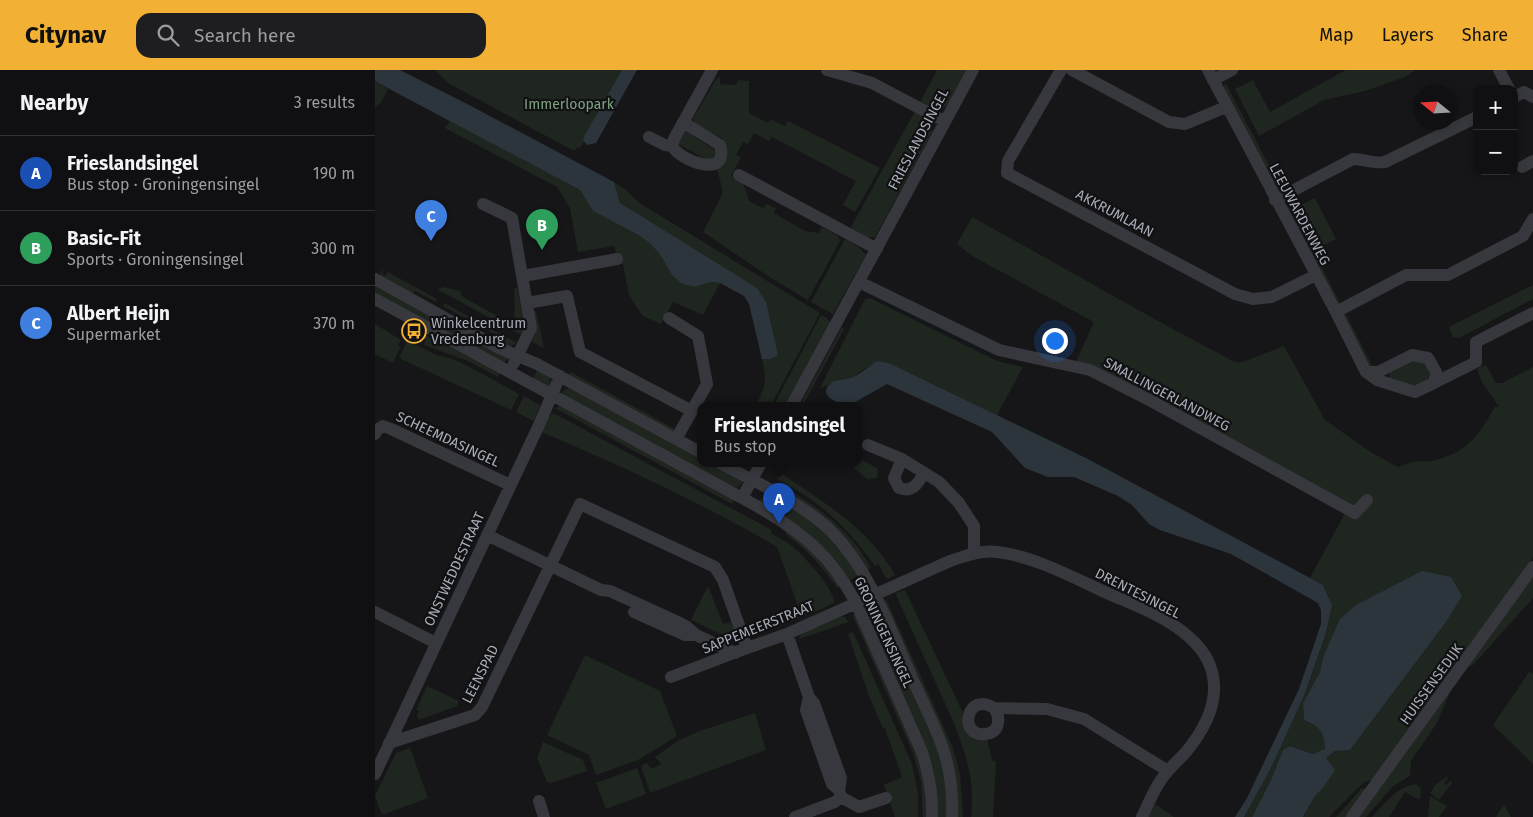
<!DOCTYPE html>
<meta charset="utf-8">
<style>
body{margin:0;font-family:"Fira Sans",sans-serif;background:#1e1e20;color:#f1f3f6}
.controls{position:absolute;right:15px;top:15px;display:grid;overflow:hidden;border-radius:10px;box-shadow:0 2px 8px #0003}
.controls button{width:45px;height:45px;display:grid;place-items:center;padding:0;border:0;border-bottom:1px solid #303032;background:#101012;color:#f1f3f6;font:25px sans-serif}
.compass{position:absolute;left:1038px;top:15px;width:45px;height:45px;border-radius:50%;background:#101012;box-shadow:0 2px 8px #0003;rotate:288deg}
.you{position:absolute;left:679px;top:270px;width:18px;height:18px;margin:-12px;border:4px solid #fff;border-radius:50%;background:#1a73e8;box-shadow:0 0 0 8px #1a73e833}
.badge{display:grid;place-items:center;width:32px;height:32px;border-radius:50%;background:#f2b134;color:#fff;font-size:16px;font-weight:700}
.pin{position:absolute;translate:-50% -41px;filter:drop-shadow(0 1px 2px #0008)}
.pin::after{content:'';position:absolute;top:26px;width:18px;height:15px;background:inherit;clip-path:polygon(0 0,100% 0,50% 100%)}
.popup{position:absolute;left:322px;top:332px;width:165px;height:65px;box-sizing:border-box;display:grid;place-content:center;border-radius:10px;background:#101012;filter:drop-shadow(0 1px 4px #0005);font-size:16px;white-space:nowrap;color:#9c9d9f}
.popup b{font-size:19px;color:#f1f3f6}
.popup::after{content:'';position:absolute;left:50%;top:100%;margin-left:-10px;border:10px solid transparent;border-top-color:#101012}
.list{margin:0;padding:0;list-style:none}
h2{display:flex;justify-content:space-between;align-items:center;height:65px;margin:0;padding:0 20px;font-size:21px}
h2 small{font-size:16px;font-weight:400;color:#9c9d9f}
.list li{display:grid;grid-template-columns:32px 1fr auto;gap:15px;align-items:center;box-sizing:border-box;height:75px;padding:0 20px;border-top:1px solid #303032}
.list b{display:block;font-size:19px;white-space:nowrap}
.list p{margin:0;font-size:16px;white-space:nowrap;color:#9c9d9f}
.list em{font-size:16px;font-style:normal;color:#9c9d9f}
.icon{flex:none;width:28px;height:28px;fill:none;stroke:currentColor;stroke-width:2;stroke-linecap:round;stroke-linejoin:round}
.map{position:relative;flex:none;width:1158px;height:747px;overflow:hidden}
header{display:flex;align-items:center;gap:30px;box-sizing:border-box;height:70px;padding:0 25px;background:#f2b134;color:#111}
header strong{font-size:24px}
nav{display:flex;gap:28px;margin-inline-start:auto;font-size:18px}
.search{width:350px;height:45px;background:#1e1e20;display:flex;align-items:center;gap:12px;box-sizing:border-box;padding:0 18px;border-radius:15px;color:#9c9d9f;font-size:19px}
main{display:flex}
aside{flex:1;background:#101012}
.map>svg:first-child{display:block}
.green{fill:#1e261f}
.water{fill:#2c353c}
.lines{fill:none;stroke-linecap:round;stroke-linejoin:round}
.minor{stroke:#37383d;stroke-width:12}
.labels{text-anchor:middle;stroke-width:4.5;stroke-linejoin:round;paint-order:stroke}
.park-label{font-size:14px;fill:#7fa381;stroke:#111113}
.street-label{font-size:14px;fill:#a8adb8;stroke:#111113}
.poi-label{font-size:14px;fill:#a8adb8;stroke:#111113;text-anchor:start}
</style>
<header>
<strong>Citynav</strong>
<div class="search"><svg class="icon" aria-label="search" viewBox="0 0 24 24"><circle cx="10" cy="10" r="6"/><path d="M15 15l6 6"/></svg>Search here</div>
<nav><a>Map</a><a>Layers</a><a>Share</a></nav>
</header>
<main>
<aside>
<h2>Nearby<small>3 results</small></h2>
<ul class="list">
<li><span class="badge" style="background:#1a4fb4">A</span><div><b>Frieslandsingel</b><p>Bus stop · Groningensingel</p></div><em>190 m</em></li>
<li><span class="badge" style="background:#2e9e5b">B</span><div><b>Basic-Fit</b><p>Sports · Groningensingel</p></div><em>300 m</em></li>
<li><span class="badge" style="background:#3f7fe0">C</span><div><b>Albert Heijn</b><p>Supermarket</p></div><em>370 m</em></li>
</ul>
</aside>
<div class="map">
<svg width="1158" height="747" viewBox="0 0 1158 747">
<rect width="100%" height="100%" fill="#161618"/>
<!-- green -->
<path class="green" d="M60,0h201l-57,79 -2,-2 -3,4 -126,-68z
M562,0h29l-18,34c-9,11 -18,3 -28,-2z
M971,0h69l-10,7 -40,14 -41,9 -65,36 -24,-47 18,-9 17,32z
M345,7v7l16,1 2,-5 11,1v32l19,10 2,-4 15,7 3,-5 92,47 -25,44 -12,-7 13,-24 -84,-44 -3,4 -15,-8 -6,11 -5,-2 -7,13 5,2 -10,19 12,7 6,18 14,7 4,-4 9,5 -2,4 31,18 14,2 3,-6 16,9 2,5 -32,59 -37,-22 -68,-46 19,-37v-6l-5,-21 9,-22 -4,-8 -27,-14 -2,-5 23,-40z
M0,11l13,8 -7,13 -6,5z
M850,12l57,108 -4,2 -52,-98 -2,-7z
M540,41c10,6 19,7 17,21l-57,105 -8,1 -17,-9z
M75,51l130,69 13,21 47,25 11,8 10,12 11,19 22,12 17,-5 9,1 -17,32 -30,-13 -12,22 -18,-8 -6,-8 -8,-13 -6,-31h-3l-6,-18 -36,6 -8,-44 -13,-21 -112,-59z
M313,61h4l2,6 24,15 -7,10 -33,-18 7,-12z
M239,112l11,7 16,15 179,109 -49,92h-15c10,-20 11,-24 6,-46h8l-4,-57 -146,-99z
M940,128l21,41 -20,10 -21,-41z
M914,132l52,103 -5,-2 -50,-98z
M597,147c88,48 174,99 263,145h8l41,-16 41,74 47,33 26,14c6,-2 13,-5 19,-6 5,0 10,1 15,0 35,-8 46,-25 63,-54h4l-17,-25 -5,-13 9,-4 10,18h6l31,-16v190l-26,40 -131,182 -12,3 -35,35h-26l12,-21 8,-8 3,-30 9,-7 15,-1 96,-128 16,-26 -139,61 -3,15 -17,31 1,17c17,8 20,11 21,30l-11,4 -24,-8 -7,4 -12,30 -19,37h-8l27,-49 33,-72 21,-60 4,-38 -6,-13 -13,-7 39,-72 -274,-142 19,-42 -120,-65 -17,-13z
M470,169l15,9 6,7 -33,59 -22,-12z
M7,199l1,1 -1,4 4,2 2,-4 49,27 -1,3 -21,-11 -2,2 -5,2 -28,-21z
M0,214l134,73v2l-5,3 -129,-65z
M1158,215v14l-74,39 -6,-1 -4,-10z
M70,217c5,2 10,2 17,5l-1,4 55,30 -2,-15h1l-1,-22 3,-1 8,38 -4,9 -84,-46z
M495,228l127,63 26,6 -26,48 -108,-52 -12,-2 -26,17 -13,1 -9,6 -9,3 45,-89z
M69,233l73,40 -8,4 -12,-4 -1,-8 -53,-29z
M161,241l8,37 -12,-6 3,-10 -1,-20z
M971,244l27,53 -4,-2 -26,-50z
M446,245l6,3 4,6 -44,81h-13z
M0,254l26,16 -3,5 3,1 -8,17 -18,-9z
M467,257l2,2 -41,76h-3z
M47,264l41,18 38,20 -3,5 -30,-16 -44,-16 2,-5 -6,-3z
M32,271l30,14 18,5 13,6 51,28 -8,16 -112,-52z
M1038,290l10,2 6,10 -1,9 -13,5 -25,-8 -1,-6z
M163,299l12,9 -1,12 -17,-10z
M196,302l104,57 -4,3 -103,-55z
M196,318l129,68v7h12l32,19 -8,6 -176,-94 4,-4z
M149,326l16,9 -6,16 -18,-9z
M185,336l175,93 -3,5 -177,-96z
M177,344h3l217,116 -1,3c6,4 14,8 20,12 11,9 45,45 43,58l-21,10 -57,21h-2l-2,-8 47,-17 -22,-62c-75,-44 -155,-81 -236,-115l7,-15z
M484,388l19,11 -1,9 -10,1 -14,-12 5,-4z
M405,403c42,27 90,57 115,102l-7,4 -2,-1 -8,-14 -3,2c-28,-39 -55,-65 -98,-87z
M399,412c38,20 77,47 97,86l-6,3 -2,-5 -92,-79z
M393,423l39,24 29,26 22,32 -9,6 -91,-78 2,-4 5,-2z
M412,458l11,8 43,50 -4,2c-14,-21 -31,-40 -52,-54z
M1158,504v24l-60,67 -7,3z
M333,516l15,38 10,-2 4,13 -3,5 -5,-2 1,-4 -3,-2 -2,4 -34,-16z
M530,520l59,125 23,23 5,22 4,2 -3,55h-22c7,-49 -18,-96 -38,-140 -13,-28 -25,-56 -38,-84z
M511,529l67,149 7,26 3,43h-7v-26l-73,-188z
M495,535l4,2 4,4 66,154 5,52h-13v-21l-71,-184z
M477,544l4,2 68,152 4,49h-5l-2,-36 -8,-28z
M465,546l5,1 4,5 -50,17 2,-5z
M478,562l59,132 6,30v23h-23l-11,-32 18,-8 -17,-49h-2l-14,-32 -21,-62z
M210,585l75,36 17,45 -39,24 -42,15 -7,-20 -42,-20z
M1155,601l3,3v90l-40,-39z
M1078,615l-16,38 -26,38 -1,15 -17,10 -27,31h-8z
M52,616l32,15 -2,5 -38,14 -2,-4 2,-5 -3,-1z
M380,643l11,37 -116,43 -9,-27 6,-3 4,6 10,-5 -6,-7 21,-15 21,-10z
M168,672l40,18 4,11 -36,12 -4,-1 -10,-24z
M35,678l18,50 -46,17 -7,-19 21,-43z
M262,698l9,26 -40,15 -10,-26z
M1072,707l1,2 -4,3v1l3,2 3,-4 2,2 -13,17 -9,-7 6,-9z
M1041,714l5,5 -1,11 -15,-8 -16,25h-17c14,-14 24,-30 44,-33z
M987,718l5,1 -21,28h-10z
M1055,726l17,10 -8,11h-11z
M780,734l19,13h-26z
M1129,734l7,13h-15z"/>
<!-- water -->
<path class="water" d="M0,0h25l73,37 141,75 6,21 137,85 9,14 12,53 -8,4h-8l-13,-55 -5,-8 -24,-13 -9,-1 -17,5 -13,-4 -9,-8 -11,-19 -10,-12 -11,-8 -47,-25 -13,-21 -185,-98 -20,-11z
M247,0h15l-41,73 -9,2 -4,-5 2,-5z
M502,291l12,2 199,96 235,126 9,20 -7,31 -21,60 -33,72 -27,49h-9l12,-19 52,-109 22,-65v-14l-3,-7 -87,-49 -71,-24 -11,-6 -17,-19 -14,-9 -44,-19h-26l-23,-9 -33,-36 -105,-48 -37,21c-10,0 -34,-9 -19,-22 7,-5 11,-3 19,-5 9,-2 19,-12 27,-17z
M1047,501l29,6 11,19 -16,26 -96,128 -15,1 -9,7 9,12 -12,18 -8,8 -12,21h-51l19,-37 12,-30 7,-4 23,8 12,-5c-1,-18 -5,-22 -21,-29l-1,-17 17,-31 3,-15 17,-38 16,-14z"/>
<g class="lines">
<!-- minor -->
<path class="minor" d="M452,0l45,13 72,38
M686,0l-53,91 -1,12 228,121 18,5 19,-2 44,-22
M697,0l97,52 16,2 41,-17
M833,0l128,242 30,60 11,8 38,12 19,-9 2,-11 -8,-14 -16,-3 -34,17h-12
M1124,0l10,19
M838,10l19,-10
M1139,27l10,-5 9,5
M308,52l37,23c10,36 -42,14 -47,2 -1,-4 0,-4 1,-8l38,-69
M274,67l16,8 8,1
M1147,97l11,-6
M364,105l138,74
M900,130l78,-41c11,0 22,5 32,3l92,-45
M108,134l29,14 19,110 -17,35
M148,206l94,-17
M0,209l124,69 38,16 163,88
M484,212l140,68 91,20 61,31 204,112 12,-13
M0,229l380,206c47,27 75,49 101,98l66,149c7,22 11,42 10,65
M152,233l40,-7 13,56 112,59
M961,242l70,-37h42l75,-39 10,-17
M294,248l29,18 9,48 -31,55
M1059,313l42,-21v-20l57,-29
M417,335l181,-335
M0,364l2,-4 6,-4 8,3 119,56
M493,375l34,14 37,23 20,21 15,23v26
M527,389l-8,19 5,10c13,5 19,-4 25,-15
M345,393c37,20 83,40 113,70 37,39 55,91 77,140 10,24 23,48 32,73 8,22 11,48 10,71
M367,428l19,-35
M112,465l114,55 9,1 70,32 7,4 9,8 39,18
M0,542l61,31
M259,542l51,23h11
M412,564l22,63 5,6 27,75 -2,12 2,7
M296,607l76,-29 40,-14 163,-73c15,-5 30,-11 47,-9 37,4 77,26 110,41 27,12 61,24 83,45 16,14 25,31 24,53 -1,23 -14,44 -28,61 -8,9 -18,17 -25,28 -8,11 -13,25 -19,37
M434,627l-3,13 26,74 7,6
M619,638c7,10 6,25 -9,26 -27,4 -19,-44 9,-26l53,1 37,10 84,52
M14,673l86,-28 7,-8 98,-203 135,63 8,13 24,68
M0,704l164,-349 21,-49
M164,731l5,16
M420,747l40,-15 6,-5 18,10 27,-9
M977,747l181,-250"/>
</g>
<!-- icons -->
<defs>
<g id="bus-ring" transform="scale(1.25)"><circle r="9.5" fill="#111113" stroke="#f2b134" stroke-width="1.5"/><path d="M-5-6H5V4H4V6H2V4H-2V6H-4V4H-5ZM-3.5-4V0h7V-4ZM-3.5 1.2v1.5H-2V1.2ZM2 1.2v1.5H3.5V1.2Z" fill="#f2b134"/></g>
</defs>
<g fill-rule="evenodd">
<use href="#bus-ring" x="39" y="261"/>
</g>
<g class="labels">
<!-- park labels -->
<g class="park-label">
<text x="194" y="39">Immerloopark</text>
</g>
<!-- street labels -->
<g class="street-label">
<text transform="translate(543 69) rotate(-62)" y="5">FRIESLANDSINGEL</text>
<text transform="translate(740 143) rotate(28)" y="5">AKKRUMLAAN</text>
<text transform="translate(925 144) rotate(62)" y="5">LEEUWARDENWEG</text>
<text transform="translate(792 324) rotate(28)" y="5">SMALLINGERLANDWEG</text>
<text transform="translate(73 369) rotate(25)" y="5">SCHEEMDASINGEL</text>
<text transform="translate(79 499) rotate(-65)" y="5">ONSTWEDDESTRAAT</text>
<text transform="translate(763 523) rotate(27)" y="5">DRENTESINGEL</text>
<text transform="translate(383 557) rotate(-22)" y="5">SAPPEMEERSTRAAT</text>
<text transform="translate(509 562) rotate(65)" y="5">GRONINGENSINGEL</text>
<text transform="translate(105 604) rotate(-63)" y="5">LEENSPAD</text>
<text transform="translate(1056 614) rotate(-54)" y="5">HUISSENSEDIJK</text>
</g>
<!-- poi labels -->
<g class="poi-label">
<text x="56" y="258">Winkelcentrum<tspan x="56" dy="16">Vredenburg</tspan></text>
</g>
</g>
</svg>
<div class="controls">
<button>+</button>
<button>−</button>
</div>
<svg class="compass" viewBox="-18 -18 36 36"><path d="M0-13l5 13h-10z" fill="#e53935"/><path d="M0 13l5-13h-10z" fill="#9c9d9f"/></svg>
<div class="you"></div>
<div class="pin badge" style="left:404px;top:454px;background:#1a4fb4">A</div>
<div class="popup"><b>Frieslandsingel</b>Bus stop</div>
<div class="pin badge" style="left:167px;top:180px;background:#2e9e5b">B</div>
<div class="pin badge" style="left:56px;top:171px;background:#3f7fe0">C</div>
</div>
</main>
